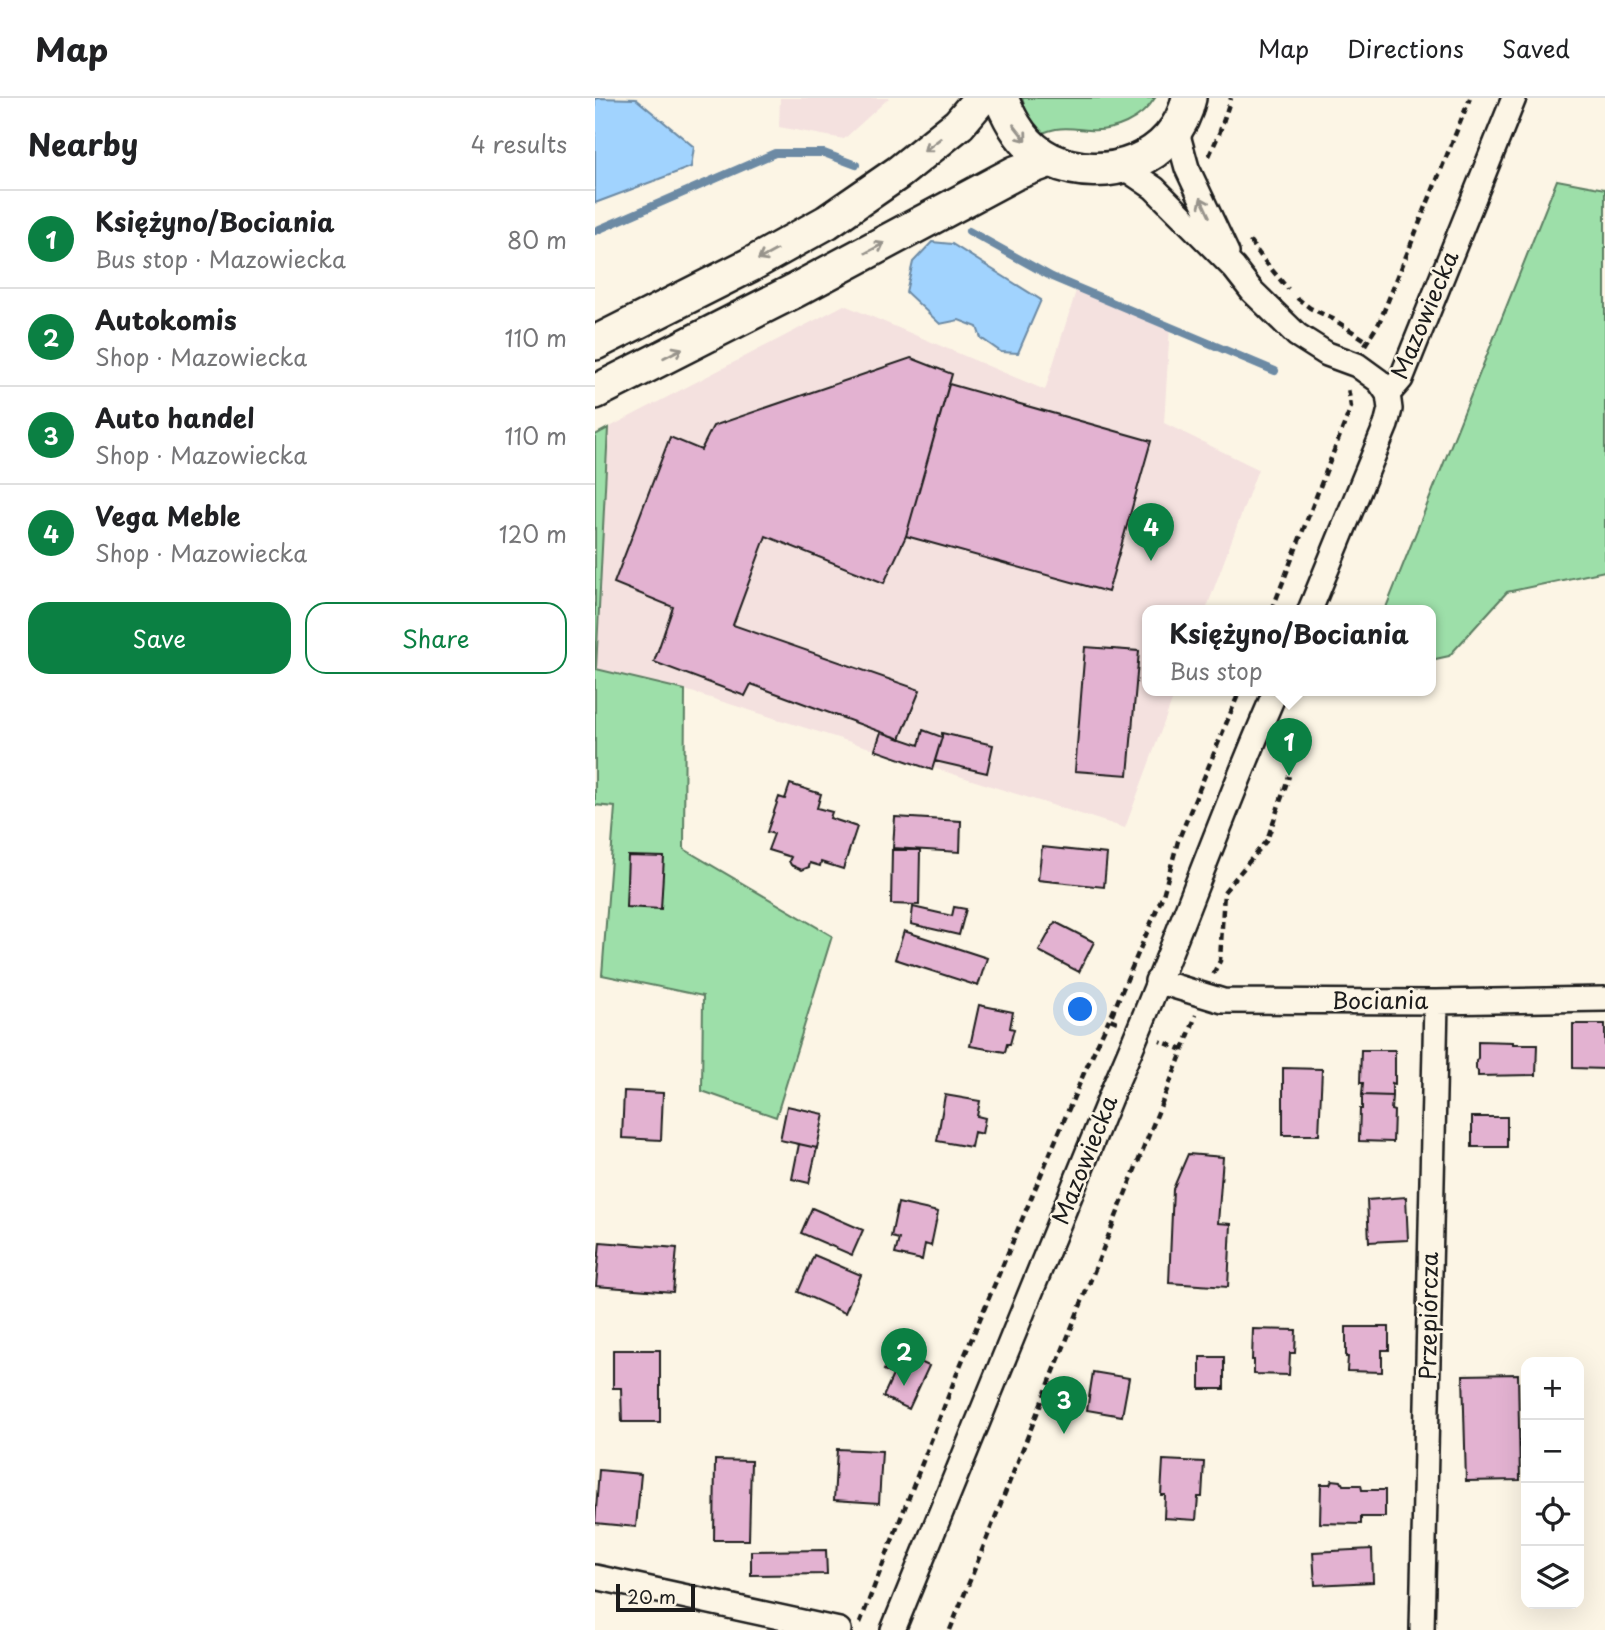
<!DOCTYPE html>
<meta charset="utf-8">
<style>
body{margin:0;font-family:"Playpen Sans",sans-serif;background:#f6f6f6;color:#202124}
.controls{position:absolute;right:21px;bottom:21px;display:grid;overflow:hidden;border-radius:14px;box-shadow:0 7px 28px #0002}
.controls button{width:63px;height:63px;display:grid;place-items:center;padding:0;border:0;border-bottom:2px solid #e0e0e0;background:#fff;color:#202124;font:35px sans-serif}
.scale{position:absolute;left:21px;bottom:18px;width:79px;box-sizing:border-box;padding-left:7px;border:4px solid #1c1c1c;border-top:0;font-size:19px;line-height:24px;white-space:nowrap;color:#1c1c1c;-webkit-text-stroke:5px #fcf5e5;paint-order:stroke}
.you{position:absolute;left:486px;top:912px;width:24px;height:24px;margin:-18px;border:5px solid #fff;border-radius:50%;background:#1a73e8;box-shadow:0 0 0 10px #1a73e833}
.badge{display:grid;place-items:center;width:46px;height:46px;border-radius:50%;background:#0b8043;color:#fff;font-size:23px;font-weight:700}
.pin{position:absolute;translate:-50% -58px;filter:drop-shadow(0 2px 4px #0008)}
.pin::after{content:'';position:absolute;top:37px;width:24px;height:21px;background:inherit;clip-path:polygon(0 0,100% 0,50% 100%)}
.popup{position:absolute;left:547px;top:507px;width:294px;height:91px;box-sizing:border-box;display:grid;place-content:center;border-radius:14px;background:#fff;filter:drop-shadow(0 2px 5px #0005);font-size:23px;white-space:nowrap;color:#757577}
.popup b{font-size:26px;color:#202124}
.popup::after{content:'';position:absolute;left:50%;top:100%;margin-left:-14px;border:14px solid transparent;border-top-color:#fff}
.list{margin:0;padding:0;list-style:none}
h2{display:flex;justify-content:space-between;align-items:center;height:91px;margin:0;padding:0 28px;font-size:30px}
h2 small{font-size:23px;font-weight:400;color:#757577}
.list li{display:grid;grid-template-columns:46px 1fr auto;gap:21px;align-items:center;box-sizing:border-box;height:98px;padding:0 28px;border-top:2px solid #e0e0e0}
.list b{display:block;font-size:26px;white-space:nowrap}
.list p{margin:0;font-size:23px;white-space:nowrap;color:#757577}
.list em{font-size:23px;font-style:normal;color:#757577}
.actions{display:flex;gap:14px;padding:21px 28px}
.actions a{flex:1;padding:16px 0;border:2px solid #0b8043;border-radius:21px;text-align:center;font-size:24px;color:#0b8043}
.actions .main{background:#0b8043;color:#fff}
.icon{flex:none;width:38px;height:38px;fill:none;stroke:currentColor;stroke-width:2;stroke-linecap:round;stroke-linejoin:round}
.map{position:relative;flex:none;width:1010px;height:1532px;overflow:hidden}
header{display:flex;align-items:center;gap:42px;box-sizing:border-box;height:98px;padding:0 35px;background:#fff;border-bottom:2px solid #e0e0e0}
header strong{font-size:33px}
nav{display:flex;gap:38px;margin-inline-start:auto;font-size:24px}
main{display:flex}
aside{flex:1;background:#fff}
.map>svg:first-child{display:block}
.built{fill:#f4e1df}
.green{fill:#9ddfa9;stroke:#5c7e62;stroke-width:2}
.water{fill:#a1d3fe;stroke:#6c8aa4;stroke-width:2}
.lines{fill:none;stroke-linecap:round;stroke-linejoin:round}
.stream{stroke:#6c8aa4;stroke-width:8}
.building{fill:#e3b2d1;stroke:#1c1c1c;stroke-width:2}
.street-casing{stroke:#1c1c1c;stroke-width:28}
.secondary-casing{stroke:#1c1c1c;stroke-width:38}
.path{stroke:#1c1c1c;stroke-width:4.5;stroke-dasharray:7 5;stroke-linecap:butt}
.street{stroke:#fcf5e5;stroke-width:23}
.secondary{stroke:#fcf5e5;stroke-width:33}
.oneway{stroke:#97938b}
.labels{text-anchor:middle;stroke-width:5;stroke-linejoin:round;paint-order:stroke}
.street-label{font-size:23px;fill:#1c1c1c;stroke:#fcf5e5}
</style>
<header>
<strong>Map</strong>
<nav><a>Map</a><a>Directions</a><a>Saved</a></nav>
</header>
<main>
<aside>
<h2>Nearby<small>4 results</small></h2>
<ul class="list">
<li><span class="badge">1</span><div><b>Księżyno/Bociania</b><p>Bus stop · Mazowiecka</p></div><em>80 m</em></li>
<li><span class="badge">2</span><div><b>Autokomis</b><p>Shop · Mazowiecka</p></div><em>110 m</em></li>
<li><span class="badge">3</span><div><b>Auto handel</b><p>Shop · Mazowiecka</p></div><em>110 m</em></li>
<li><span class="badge">4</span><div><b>Vega Meble</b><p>Shop · Mazowiecka</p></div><em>120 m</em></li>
</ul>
<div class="actions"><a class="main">Save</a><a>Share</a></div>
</aside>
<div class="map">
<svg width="1010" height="1532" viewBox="0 0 1010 1532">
<rect width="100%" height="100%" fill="#fcf5e5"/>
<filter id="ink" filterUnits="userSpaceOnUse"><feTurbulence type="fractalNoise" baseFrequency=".0143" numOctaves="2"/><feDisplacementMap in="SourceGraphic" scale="14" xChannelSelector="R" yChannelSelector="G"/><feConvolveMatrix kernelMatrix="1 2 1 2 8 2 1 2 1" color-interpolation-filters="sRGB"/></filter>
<g filter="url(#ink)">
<!-- built -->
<path class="built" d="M185,0h109l-45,41 -65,-12z
M481,193l94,35 -6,97 94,46 -52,141h-59v80h29l-51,138 -440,-138 -89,-21 12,-241 236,-123 201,85z"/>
<!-- green -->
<path class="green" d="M427,0h133c-14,22 -41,34 -66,32 -12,-1 -22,-3 -33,-1 -6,1 -11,3 -16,5 -9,-11 -15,-22 -18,-36z
M962,82l48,9v382l-98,21 -58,64 -18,4v-50h-46z
M13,330l-12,241 89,21 -1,159 148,87 -56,181 -74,-26 1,-95 -101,-21 13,-168 -20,-2v-370z"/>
<!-- water -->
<path class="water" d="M2,0l39,1 58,48 -3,20 -96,36v-104z
M337,144l20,2 89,56 -23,53 -17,-1 -20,-14 -4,-11 -18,-7 -19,4 -34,-32 7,-30z"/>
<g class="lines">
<!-- stream -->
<path class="stream" d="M0,133l180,-78h49l32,12
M374,133l83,46 223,94"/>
</g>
<!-- building -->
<path class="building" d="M316,260l41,16 -46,162 -22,47 -118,-47 -33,89 187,65 -20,49 -149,-55 -6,12 -91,-34 19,-55 -59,-24 56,-146 31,13 12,-24z
M354,286l202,57 -43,151 -202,-56z
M490,549l54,4 -11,124 -53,-4z
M328,632l19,7 -10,33 -57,-20 6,-18 38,13z
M347,635l51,12 -6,28 -52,-12 7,-24z
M195,686l31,10 -4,14 15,4 -2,6 27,9 -14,42 -22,-7 -1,4 -10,-3 -1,4 -7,3 -11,-5 -2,-4 2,-4 -23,-7 6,-16 -7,-2 12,-35 6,2z
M300,719l66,4 -1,31 -67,-4z
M447,749l65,7 -3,33 -66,-7z
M297,752h28l-1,55 -28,-1z
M33,758l36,1 -3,52 -35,-2z
M318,809l39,9 2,-9 12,2 -7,26 -48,-11z
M460,824l39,20 -15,30 -40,-21z
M309,833l83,27 -9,28 -83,-27z
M384,907l34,7 -3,16 4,1 -4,15h-3l-2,8 -35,-6z
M978,926h32v45l-32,-1z
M883,943l35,1v2h24l-1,31 -58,1v-5l-2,-2v-8l2,-3z
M766,952h34v34l-3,-1v13l-30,-1 1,-12h-3z
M688,970l39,1 -3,66h-36z
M29,993l39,2 -2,47 -39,-2z
M350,997l35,6 -3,15 8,2 -3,16 -8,-2 -3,15 -34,-6z
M767,997l30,1 -1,14 3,1 -1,31 -34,-1 1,-32h2z
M192,1008l37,8 -7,34 -37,-8z
M877,1019h35v30h-35z
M204,1046l18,4 -8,35 -17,-4z
M593,1056l35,3 -5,66 13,1 -3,63 -59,-4 4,-94z
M811,1099l2,43 -39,2 -2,-42z
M303,1105l40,9 -7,34 -6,-2 -3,16 -27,-6 4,-15 -8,-2z
M217,1110l51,22 -11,25 -51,-22z
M5,1144l77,6 -4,44 -77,-6z
M219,1157l47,20 -16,38 -47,-21z
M751,1229h43v23h-7v22l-35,-1 1,-14h-2z
M658,1231l43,1 -1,23h-5l-1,22 -35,-1v-14h-2z
M18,1252h47v72h-38l-1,-34h-8z
M299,1252l35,16 -20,43 -26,-12 10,-22 -9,-5z
M605,1259h24v32h-24z
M498,1274l36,6 -7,38 -35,-6z
M923,1276l2,106 -54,1 -3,-106z
M242,1351l45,2 -3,52 -45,-3z
M120,1362l36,1 -2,79h-35z
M568,1362l41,2 -2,35h-4l-2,23 -32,-2 1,-23h-4z
M4,1372l42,4 -5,53 -41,-4z
M737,1382l9,1 2,4h18l1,5h23v27h-24v7l-41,-1 1,-39h9z
M777,1451l1,33 -58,3 -2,-33z
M231,1452l1,24 -76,1v-24z"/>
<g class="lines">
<!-- street casing -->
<g class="street-casing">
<path id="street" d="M581,30l11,40 40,85
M528,69l31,21 80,80 18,23 45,44 30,19 30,11 22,16 9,13 2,15 -4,16 -76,185
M793,296l13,-15 113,-281
M562,883l66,20 213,1 169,-3
M0,1479l244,53
M298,1532l221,-542c58,-131 104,-267 162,-398
M827,1532l14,-628"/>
</g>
<!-- secondary casing -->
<g class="secondary-casing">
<path id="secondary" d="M406,0c10,25 24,50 50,62 54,25 125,0 138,-62
M0,245l155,-78 77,-43 71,-49 61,-49 22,-26
M0,294l201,-102 219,-117 35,-13"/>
</g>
<!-- path -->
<path class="path" d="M614,58l10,-22 12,-36
M655,143l13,18 25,30
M702,200l13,10 23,11 34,22
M770,247l14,-22 91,-225
M677,512l79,-203 -3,-19
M618,876l7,-13 4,-69 43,-52 22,-64
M522,924l-7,-3 53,-124 15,-54 62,-151
M588,952l13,-35
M265,1525l98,-252 126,-298 25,-54
M355,1532l233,-580 -23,-9"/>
<!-- street -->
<use href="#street" class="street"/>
<!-- secondary -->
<use href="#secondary" class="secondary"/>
</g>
<!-- one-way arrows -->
<defs><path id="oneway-shaft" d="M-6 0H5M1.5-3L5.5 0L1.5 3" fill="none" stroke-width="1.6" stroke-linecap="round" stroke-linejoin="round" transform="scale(1.75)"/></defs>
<g class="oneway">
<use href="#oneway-shaft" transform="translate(425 35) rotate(52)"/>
<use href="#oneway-shaft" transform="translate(337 47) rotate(142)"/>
<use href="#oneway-shaft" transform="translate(610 109) rotate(-115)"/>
<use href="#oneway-shaft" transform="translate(280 150) rotate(-28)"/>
<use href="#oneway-shaft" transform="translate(172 157) rotate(151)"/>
<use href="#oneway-shaft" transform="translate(78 255) rotate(-27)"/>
</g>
</g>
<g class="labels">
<!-- street labels -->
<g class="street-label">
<text transform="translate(830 217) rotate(-67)" y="8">Mazowiecka</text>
<text x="785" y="911">Bociania</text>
<text transform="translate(490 1062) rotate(-68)" y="8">Mazowiecka</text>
<text transform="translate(834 1218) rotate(-89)" y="8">Przepiórcza</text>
</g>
</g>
</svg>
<div class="controls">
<button>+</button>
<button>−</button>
<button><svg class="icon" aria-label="locate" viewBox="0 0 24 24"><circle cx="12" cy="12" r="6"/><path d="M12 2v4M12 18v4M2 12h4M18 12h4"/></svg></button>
<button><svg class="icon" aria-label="layers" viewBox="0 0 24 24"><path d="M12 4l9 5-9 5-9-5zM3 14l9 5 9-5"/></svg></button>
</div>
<div class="scale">20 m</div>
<div class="you"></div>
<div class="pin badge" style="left:694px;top:678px">1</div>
<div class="popup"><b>Księżyno/Bociania</b>Bus stop</div>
<div class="pin badge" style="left:309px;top:1288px">2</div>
<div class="pin badge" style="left:469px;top:1336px">3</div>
<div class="pin badge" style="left:556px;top:463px">4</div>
</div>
</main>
